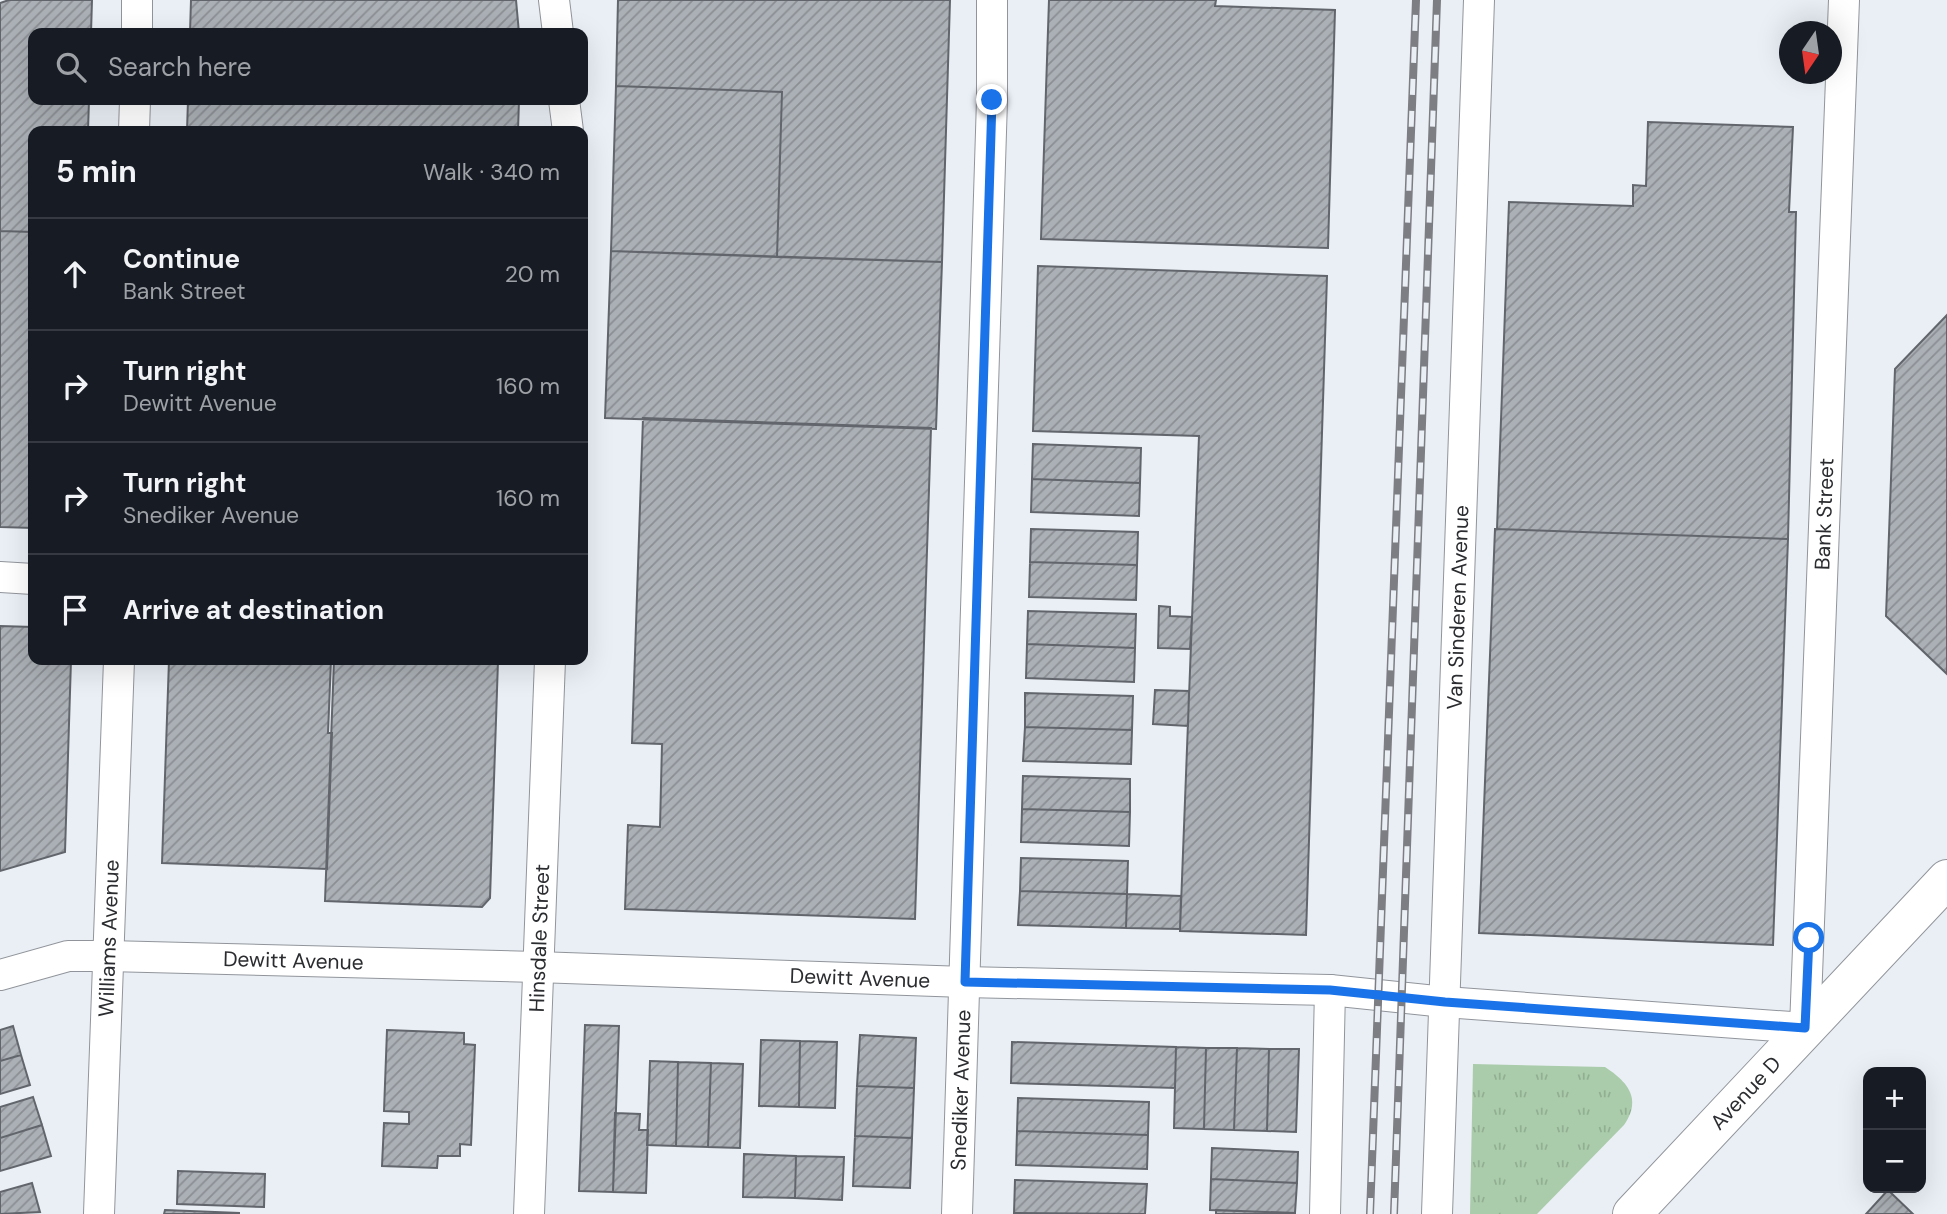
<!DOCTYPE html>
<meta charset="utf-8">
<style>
body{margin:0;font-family:"DM Sans",sans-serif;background:#20242c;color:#f1f3f6}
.controls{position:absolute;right:21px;bottom:21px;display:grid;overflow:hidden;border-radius:14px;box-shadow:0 7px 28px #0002}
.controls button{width:63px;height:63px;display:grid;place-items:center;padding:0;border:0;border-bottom:2px solid #363941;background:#171b24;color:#f1f3f6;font:35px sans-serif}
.compass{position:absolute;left:1779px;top:21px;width:63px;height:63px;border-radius:50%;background:#171b24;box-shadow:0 7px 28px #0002;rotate:193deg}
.stop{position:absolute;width:21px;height:21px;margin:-16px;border:5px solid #1a73e8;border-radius:50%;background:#fff}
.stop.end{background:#1a73e8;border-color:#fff;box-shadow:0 2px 7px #0008}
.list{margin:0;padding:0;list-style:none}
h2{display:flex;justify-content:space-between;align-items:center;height:91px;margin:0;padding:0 28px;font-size:30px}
h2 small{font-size:23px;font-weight:400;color:#9ea1a6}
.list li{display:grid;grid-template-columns:46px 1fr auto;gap:21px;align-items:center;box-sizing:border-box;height:112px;padding:0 28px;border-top:2px solid #363941}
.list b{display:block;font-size:26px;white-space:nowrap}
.list p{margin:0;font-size:23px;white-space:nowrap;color:#9ea1a6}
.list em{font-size:23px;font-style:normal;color:#9ea1a6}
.icon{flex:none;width:38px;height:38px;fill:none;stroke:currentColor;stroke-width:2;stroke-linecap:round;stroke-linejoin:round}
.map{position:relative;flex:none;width:1947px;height:1214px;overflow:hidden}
.search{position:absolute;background:#171b24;box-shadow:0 7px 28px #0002;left:28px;top:28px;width:560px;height:77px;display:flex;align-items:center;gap:18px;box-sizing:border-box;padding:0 24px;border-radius:14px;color:#9ea1a6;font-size:26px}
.panel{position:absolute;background:#171b24;box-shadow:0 7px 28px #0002;left:28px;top:126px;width:560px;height:539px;border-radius:14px}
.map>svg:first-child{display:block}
.park{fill:url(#park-tufts)}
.building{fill:url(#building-hatch);stroke:#62666c;stroke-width:2}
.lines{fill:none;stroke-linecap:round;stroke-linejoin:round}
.street-casing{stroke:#91959b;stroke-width:32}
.secondary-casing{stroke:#91959b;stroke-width:40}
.street{stroke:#fff;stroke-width:30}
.secondary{stroke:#fff;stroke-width:38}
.rail-casing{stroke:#7c7e83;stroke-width:8}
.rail{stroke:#eaeff6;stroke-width:5;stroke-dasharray:16;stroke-linecap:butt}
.route{stroke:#1a73e8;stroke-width:9}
.labels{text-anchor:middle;stroke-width:5;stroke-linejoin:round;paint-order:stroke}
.street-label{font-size:21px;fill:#2b2c2f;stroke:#eaeff6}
</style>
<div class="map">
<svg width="1947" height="1214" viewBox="0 0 1947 1214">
<defs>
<pattern id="park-tufts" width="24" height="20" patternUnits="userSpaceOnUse" patternTransform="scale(1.75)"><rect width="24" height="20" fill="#aca"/><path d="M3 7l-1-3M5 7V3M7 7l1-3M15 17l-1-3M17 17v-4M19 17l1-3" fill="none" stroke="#92af93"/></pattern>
<pattern id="building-hatch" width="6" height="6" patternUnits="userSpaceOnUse" patternTransform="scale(1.75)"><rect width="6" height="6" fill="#abb0b6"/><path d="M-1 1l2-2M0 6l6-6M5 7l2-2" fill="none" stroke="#8b8f94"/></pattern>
</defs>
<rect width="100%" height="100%" fill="#eaeff6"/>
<!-- park -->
<path class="park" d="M1473,1064l132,3c23,15 37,32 19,58l-87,89h-67z"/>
<!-- building -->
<path class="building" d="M9,0h83l-1,33h-58v67h56l-1,31h-55v101l-33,-1v-228z
M191,0h325l3,33h-329z
M618,0h332l-8,262 -165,-5 5,-165 -166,-6z
M1049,0h167l-1,6 120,4 -7,238 -287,-9z
M616,86l166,6 -5,165 -166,-6z
M188,100h331l-1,31h-331z
M1648,122l145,5 -4,85h7l-8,327 -291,-10 12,-327 124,4v-21l13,1z
M0,231l33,1v296l-33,-1z
M611,251l331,11 -6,167 -331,-11z
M1038,266l289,10 -21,659 -126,-4 19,-495 -166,-5z
M1947,315v359l-61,-58 9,-247z
M643,418l288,10 -16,491 -290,-10 3,-84 32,2 2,-83 -30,-1z
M1033,444l108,4 -1,35 -108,-4z
M1032,479l108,4 -1,33 -108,-4z
M1031,529l107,3 -1,33 -107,-3z
M1495,529l293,10 -15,406 -294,-12z
M1030,562l107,3 -1,35 -107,-3z
M1159,606l11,1v9l22,1 -2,32 -32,-1z
M1028,611l108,3 -1,34 -108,-4z
M0,626l33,1v33h38l-6,192 -65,19z
M1027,644l108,4 -1,34 -108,-4z
M169,660h162l-3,73h4l-5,136 -165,-6z
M334,660l164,1 -8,237 -8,9 -157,-6z
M1155,690l34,1 -1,35 -35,-2z
M1025,693l108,3 -1,34 -107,-3z
M1025,727l107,3 -1,34 -108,-3z
M1023,776l107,3v33l-108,-3z
M1022,809l108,3 -1,34 -108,-4z
M1021,858l107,3 -1,33 -107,-3z
M1020,891l107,3 -1,34 -108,-3z
M1127,894l54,2 -1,33 -54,-1z
M585,1025l34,1 -6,166 -34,-1z
M13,1026l8,29 -21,6v-31z
M387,1030l77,3v11l11,1 -4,100 -11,-1v12h-22l-1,12 -55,-2 2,-43 25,1v-12l-25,-1z
M860,1035l56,3 -2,50 -57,-2z
M761,1040l39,1 -1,66 -40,-1z
M800,1041l37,1 -2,66 -36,-1z
M1012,1042l164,5 -1,41 -164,-5z
M1176,1047l30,1 -2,81 -30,-1z
M1206,1048h31l-3,82 -30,-1z
M1237,1048l32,1 -2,82 -33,-1z
M1269,1049h30l-3,83 -29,-1z
M21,1055l9,30 -30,9v-33z
M650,1061l28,1 -2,84 -29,-1z
M678,1062l33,1 -3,84 -32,-1z
M711,1063l32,1 -3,84 -32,-1z
M857,1086l57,2 -2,50 -57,-2z
M33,1097l9,28 -42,13v-31z
M1018,1098l131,4 -1,33 -131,-4z
M615,1113l25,1 -1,16h9l-2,63 -33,-1z
M42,1125l9,31 -51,15v-33z
M1017,1131l131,4 -1,34 -131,-4z
M855,1136l57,2 -2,50 -57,-2z
M1212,1148l86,4 -1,31 -86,-4z
M744,1154l52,2 -1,42 -52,-1z
M796,1156l48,1 -2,43 -47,-2z
M178,1171l87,3 -1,33 -87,-3z
M1211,1179l86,4 -2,30 -85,-3z
M1015,1180l132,4 -2,30 -131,-1z
M32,1183l8,29 -40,2v-22z
M1888,1190l25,24h-47z
M165,1210l74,3v1h-75z
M1216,1210l79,3v1h-79z"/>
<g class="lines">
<!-- street casing -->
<g class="street-casing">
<g id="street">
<path d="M554,0l4,33"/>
<path d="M137,33v-33"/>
<path d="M564,100l4,31"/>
<path d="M134,131l1,-31"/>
<path d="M0,577l33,2"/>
<path id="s1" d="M0,975l68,-19h40l429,11 428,15 365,8 115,12 360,26 39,-1028"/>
<path id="s2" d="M99,1214l20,-554"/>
<path id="s3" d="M529,1214l21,-554"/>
<path id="s4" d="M957,1214l35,-1114v-100"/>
<path d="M1325,1214l5,-224"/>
<path id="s5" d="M1437,1214l42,-1214"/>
</g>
</g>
<!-- secondary casing -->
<g class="secondary-casing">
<g id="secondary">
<path id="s6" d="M1632,1214l315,-335"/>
</g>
</g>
<!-- street -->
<use href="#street" class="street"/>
<!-- secondary -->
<use href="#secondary" class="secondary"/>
<!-- rail casing -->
<g class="rail-casing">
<path id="rail" d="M1370,1214l46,-1214
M1394,1214l43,-1214"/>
</g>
<!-- rail -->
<use href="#rail" class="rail"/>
</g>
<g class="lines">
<!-- route -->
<path class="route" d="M992,100l-27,882 365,8 115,12 360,26 4,-90"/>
</g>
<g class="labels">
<!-- street labels -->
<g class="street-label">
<text dy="7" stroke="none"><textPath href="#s1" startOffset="2324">Bank Street</textPath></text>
<text dy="7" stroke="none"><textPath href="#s5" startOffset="607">Van Sinderen Avenue</textPath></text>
<text dy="7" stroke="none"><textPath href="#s2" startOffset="276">Williams Avenue</textPath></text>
<text dy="7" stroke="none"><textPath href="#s3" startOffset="276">Hinsdale Street</textPath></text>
<text dy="7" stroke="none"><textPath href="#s1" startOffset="296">Dewitt Avenue</textPath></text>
<text dy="7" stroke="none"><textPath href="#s1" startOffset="863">Dewitt Avenue</textPath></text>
<text dy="7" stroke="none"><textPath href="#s4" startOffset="124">Snediker Avenue</textPath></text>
<text dy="7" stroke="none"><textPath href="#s6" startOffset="166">Avenue D</textPath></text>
</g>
</g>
</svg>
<div class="controls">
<button>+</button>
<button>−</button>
</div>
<svg class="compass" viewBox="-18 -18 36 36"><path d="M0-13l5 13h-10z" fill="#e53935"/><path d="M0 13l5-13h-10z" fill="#9ea1a6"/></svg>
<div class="stop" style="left:1809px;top:938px"></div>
<div class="stop end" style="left:992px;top:100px"></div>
<div class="search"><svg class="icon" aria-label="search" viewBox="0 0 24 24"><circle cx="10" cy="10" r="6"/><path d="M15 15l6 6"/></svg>Search here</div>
<section class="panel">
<h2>5 min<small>Walk · 340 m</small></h2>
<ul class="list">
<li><svg class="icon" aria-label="ahead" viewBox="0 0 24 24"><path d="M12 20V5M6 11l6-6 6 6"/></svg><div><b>Continue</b><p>Bank Street</p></div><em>20 m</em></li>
<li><svg class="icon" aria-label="right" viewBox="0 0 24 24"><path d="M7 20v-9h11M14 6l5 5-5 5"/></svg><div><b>Turn right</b><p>Dewitt Avenue</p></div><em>160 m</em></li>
<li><svg class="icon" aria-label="right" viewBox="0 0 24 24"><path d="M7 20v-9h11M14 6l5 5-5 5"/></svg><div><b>Turn right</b><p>Snediker Avenue</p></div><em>160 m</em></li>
<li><svg class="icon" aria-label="arrive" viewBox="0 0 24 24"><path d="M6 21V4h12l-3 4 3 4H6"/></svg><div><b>Arrive at destination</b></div></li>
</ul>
</section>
</div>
